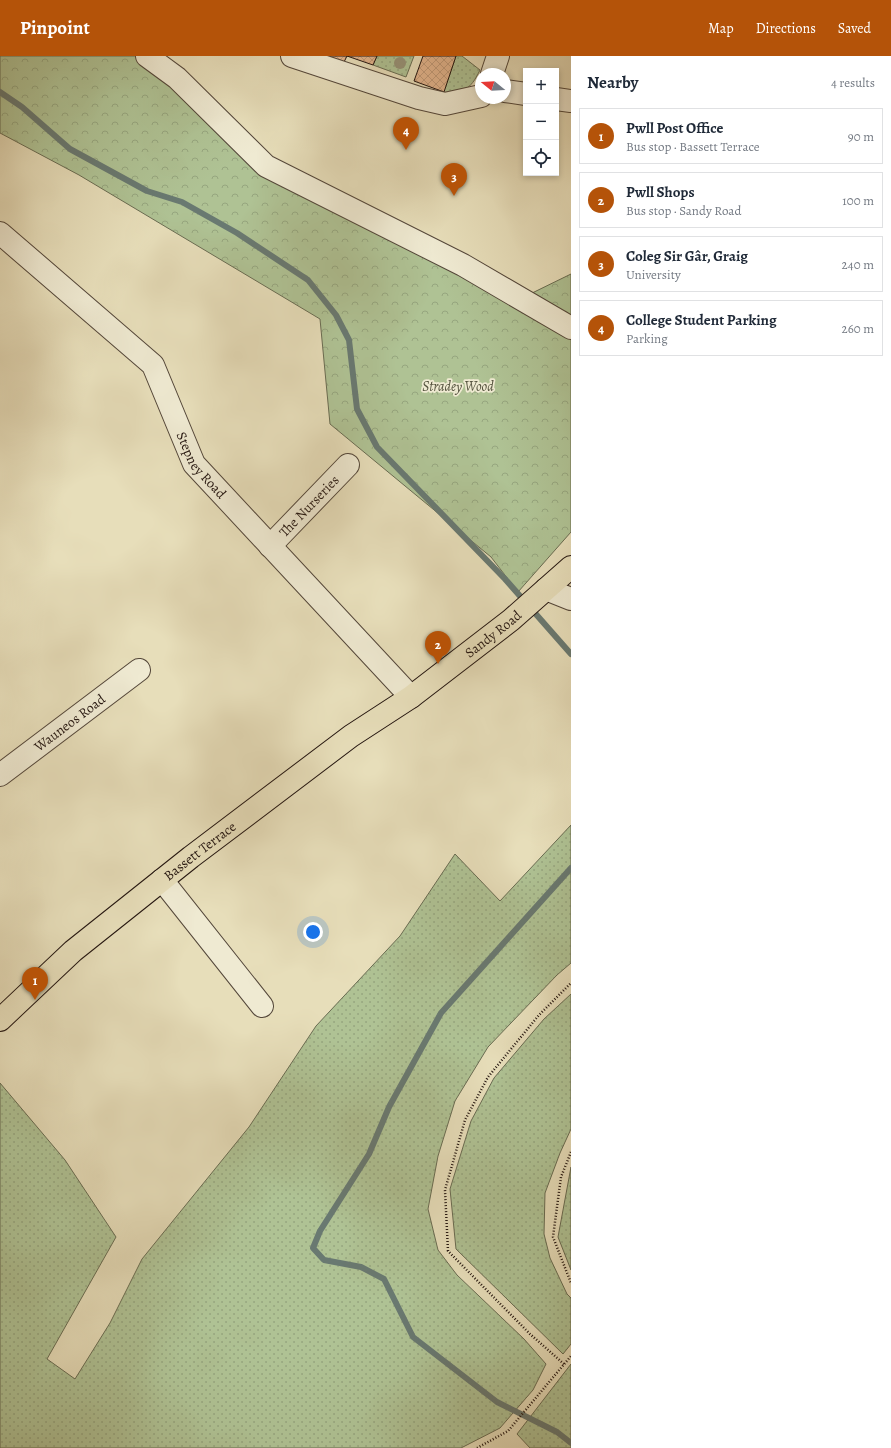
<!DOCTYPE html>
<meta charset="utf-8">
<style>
body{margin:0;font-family:Alegreya,serif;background:#f6f6f7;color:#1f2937}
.controls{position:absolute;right:12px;top:12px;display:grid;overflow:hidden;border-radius:0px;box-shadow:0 2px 6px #0003}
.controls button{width:36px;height:36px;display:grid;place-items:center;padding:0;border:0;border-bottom:1px solid #e0e1e3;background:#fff;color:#1f2937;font:20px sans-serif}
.compass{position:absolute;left:475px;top:12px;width:36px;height:36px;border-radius:50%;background:#fff;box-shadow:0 2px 6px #0003;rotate:288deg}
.you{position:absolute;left:313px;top:876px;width:14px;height:14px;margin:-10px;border:3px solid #fff;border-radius:50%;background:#1a73e8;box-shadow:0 0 0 6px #1a73e833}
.badge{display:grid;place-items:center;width:26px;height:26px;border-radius:50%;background:#b45309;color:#fff;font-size:13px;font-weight:700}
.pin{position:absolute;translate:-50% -33px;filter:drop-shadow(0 1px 2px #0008)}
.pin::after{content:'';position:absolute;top:21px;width:14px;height:12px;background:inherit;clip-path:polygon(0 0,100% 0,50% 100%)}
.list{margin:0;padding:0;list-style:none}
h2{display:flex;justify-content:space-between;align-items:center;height:52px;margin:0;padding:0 16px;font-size:17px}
h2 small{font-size:13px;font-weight:400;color:#747a83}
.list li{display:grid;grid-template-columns:26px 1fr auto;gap:12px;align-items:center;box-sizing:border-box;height:56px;margin:0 8px 8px;padding:0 8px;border:1px solid #e0e1e3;border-radius:0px}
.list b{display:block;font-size:15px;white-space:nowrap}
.list p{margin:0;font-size:13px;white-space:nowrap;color:#747a83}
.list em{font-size:13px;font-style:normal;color:#747a83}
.icon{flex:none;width:22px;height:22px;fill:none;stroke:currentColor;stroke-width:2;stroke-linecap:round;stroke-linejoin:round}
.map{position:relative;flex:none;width:571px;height:1392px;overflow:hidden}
header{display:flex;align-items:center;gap:24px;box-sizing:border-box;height:56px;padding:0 20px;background:#b45309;color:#fff}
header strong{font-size:19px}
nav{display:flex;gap:22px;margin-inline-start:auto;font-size:14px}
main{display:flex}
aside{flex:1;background:#fff}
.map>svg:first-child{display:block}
.grass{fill:url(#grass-dots);stroke:#696c52}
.forest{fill:url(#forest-crowns);stroke:#696c52}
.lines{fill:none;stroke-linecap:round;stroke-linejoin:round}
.stream{stroke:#697971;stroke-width:6}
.building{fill:url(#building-cross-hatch);stroke:#231510}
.minor-casing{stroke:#54473a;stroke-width:24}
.major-casing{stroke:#231510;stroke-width:24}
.path{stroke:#231510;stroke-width:2.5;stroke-dasharray:1 2;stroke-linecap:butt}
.minor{stroke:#efead2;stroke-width:22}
.major{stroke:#e7deba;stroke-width:22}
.tree{fill:#969176}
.labels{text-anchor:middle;stroke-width:3.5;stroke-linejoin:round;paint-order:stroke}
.park-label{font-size:14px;font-style:italic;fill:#54523e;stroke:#efead2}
.street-label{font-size:14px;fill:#231510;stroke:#efead2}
</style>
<header>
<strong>Pinpoint</strong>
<nav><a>Map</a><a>Directions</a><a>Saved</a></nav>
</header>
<main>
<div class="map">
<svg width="571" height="1392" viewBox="0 0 571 1392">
<defs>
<pattern id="grass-dots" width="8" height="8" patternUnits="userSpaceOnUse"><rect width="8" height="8" fill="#afc294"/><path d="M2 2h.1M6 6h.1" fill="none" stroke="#96a67f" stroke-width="1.8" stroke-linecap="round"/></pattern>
<pattern id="forest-crowns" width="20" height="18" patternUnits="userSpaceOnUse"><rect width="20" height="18" fill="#afc294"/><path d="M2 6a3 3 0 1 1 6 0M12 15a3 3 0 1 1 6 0" fill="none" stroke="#96a67f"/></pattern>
<pattern id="building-cross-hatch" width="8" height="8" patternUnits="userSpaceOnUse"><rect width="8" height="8" fill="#e3b58e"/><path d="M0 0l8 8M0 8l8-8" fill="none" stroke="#c29b79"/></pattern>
</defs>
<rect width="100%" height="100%" fill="#e7deba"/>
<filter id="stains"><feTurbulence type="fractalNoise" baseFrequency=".005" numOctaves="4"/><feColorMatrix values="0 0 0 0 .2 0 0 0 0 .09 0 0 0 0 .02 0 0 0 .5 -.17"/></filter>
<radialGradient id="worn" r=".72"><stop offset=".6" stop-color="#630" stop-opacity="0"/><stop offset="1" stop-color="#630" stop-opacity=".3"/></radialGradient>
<!-- grass -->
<path class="grass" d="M377,0h37l-8,21 -33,-12z
M456,0h6l18,14c-10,21 -17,22 -38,26z
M571,769v138l-14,12 -69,72 -33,54 -17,55 -10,53 10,41 19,25 67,64 22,25 -13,26 -33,38 -39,20h-461v-365l65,77 51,77 -69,122 28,20 35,-56 32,-64 107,-132 67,-101 84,-90 55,-82 45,47z
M571,938v135l-11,24 -15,40 -1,41 6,24 17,36 4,4v46l-8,10 -107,-105 -6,-60 21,-68 23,-43 50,-59z
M571,1111v103l-13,-33z
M571,1308v84h-41l-13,-14z"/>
<!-- forest -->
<path class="forest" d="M0,0h157l97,91 272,149 45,-22v258l-53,60 -27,-35 -161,-133 -10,-105 -241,-144 -79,-42z"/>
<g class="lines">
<!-- stream -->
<path class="stream" d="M0,36l22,15 48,42 77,42 35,11 55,31 71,47 28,35 13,25 8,69 20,38 128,132 66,75
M571,812l-130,145 -52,94 -20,47 -49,77 -7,17 11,12 37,7 23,12 29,58 84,65 60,30 14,11"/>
</g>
<!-- building -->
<path class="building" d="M327,0h20l-3,6z
M347,0h30l-4,9z
M423,0h33l-12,36 -30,-11z"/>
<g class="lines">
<!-- minor casing -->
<g class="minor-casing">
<g id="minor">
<path d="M147,0l30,22 89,88 197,99 108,63"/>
<path d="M292,0l127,42 26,6 36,-8"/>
<path d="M492,18l6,-18"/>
<path d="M505,35l21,3"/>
<path d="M556,43l15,2"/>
<path id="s1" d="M0,177l153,132 41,99 217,233"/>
<path id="s2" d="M270,490l78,-81"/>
<path d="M546,533l25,10"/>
<path id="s3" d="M0,719l139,-105"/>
<path d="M162,824l100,126"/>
</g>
</g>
<!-- major casing -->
<g class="major-casing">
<g id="major">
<path id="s4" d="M0,964l73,-69 118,-94 160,-121 60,-39 100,-77 60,-53"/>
</g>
</g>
<!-- path -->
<path class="path" d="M571,1096l-10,25 -8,60 18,46
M564,1308l-34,-30 -82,-83 -3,-61 20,-70 23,-43 51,-62 32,-32
M477,1392l31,-17 63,-75"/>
<!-- minor -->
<use href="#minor" class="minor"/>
<!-- major -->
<use href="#major" class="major"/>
</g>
<!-- trees -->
<circle class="tree" cx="400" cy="7" r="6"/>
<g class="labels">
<!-- park labels -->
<g class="park-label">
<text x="458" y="335">Stradey Wood</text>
</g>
<!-- street labels -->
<g class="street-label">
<text dy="5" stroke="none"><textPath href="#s1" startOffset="314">Stepney Road</textPath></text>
<text dy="5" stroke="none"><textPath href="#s2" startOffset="56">The Nurseries</textPath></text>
<text dy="5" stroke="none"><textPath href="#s4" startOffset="627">Sandy Road</textPath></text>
<text dy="5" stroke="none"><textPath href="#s3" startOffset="87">Wauneos Road</textPath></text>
<text dy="5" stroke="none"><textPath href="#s4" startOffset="262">Bassett Terrace</textPath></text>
</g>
</g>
<rect width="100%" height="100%" filter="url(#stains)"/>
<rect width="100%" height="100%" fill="url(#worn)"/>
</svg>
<div class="controls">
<button>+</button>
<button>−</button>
<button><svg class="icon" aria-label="locate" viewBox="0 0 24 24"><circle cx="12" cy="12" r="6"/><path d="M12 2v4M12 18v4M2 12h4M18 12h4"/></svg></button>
</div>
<svg class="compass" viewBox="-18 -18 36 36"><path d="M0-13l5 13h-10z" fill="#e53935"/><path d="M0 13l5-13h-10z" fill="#747a83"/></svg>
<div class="you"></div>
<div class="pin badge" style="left:35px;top:944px">1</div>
<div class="pin badge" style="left:438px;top:608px">2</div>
<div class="pin badge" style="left:454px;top:140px">3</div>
<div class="pin badge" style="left:406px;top:94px">4</div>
</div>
<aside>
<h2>Nearby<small>4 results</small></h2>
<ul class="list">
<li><span class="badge">1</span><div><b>Pwll Post Office</b><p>Bus stop · Bassett Terrace</p></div><em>90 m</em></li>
<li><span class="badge">2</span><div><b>Pwll Shops</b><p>Bus stop · Sandy Road</p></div><em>100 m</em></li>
<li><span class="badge">3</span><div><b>Coleg Sir Gâr, Graig</b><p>University</p></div><em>240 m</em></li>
<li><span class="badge">4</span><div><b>College Student Parking</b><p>Parking</p></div><em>260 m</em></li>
</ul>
</aside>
</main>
